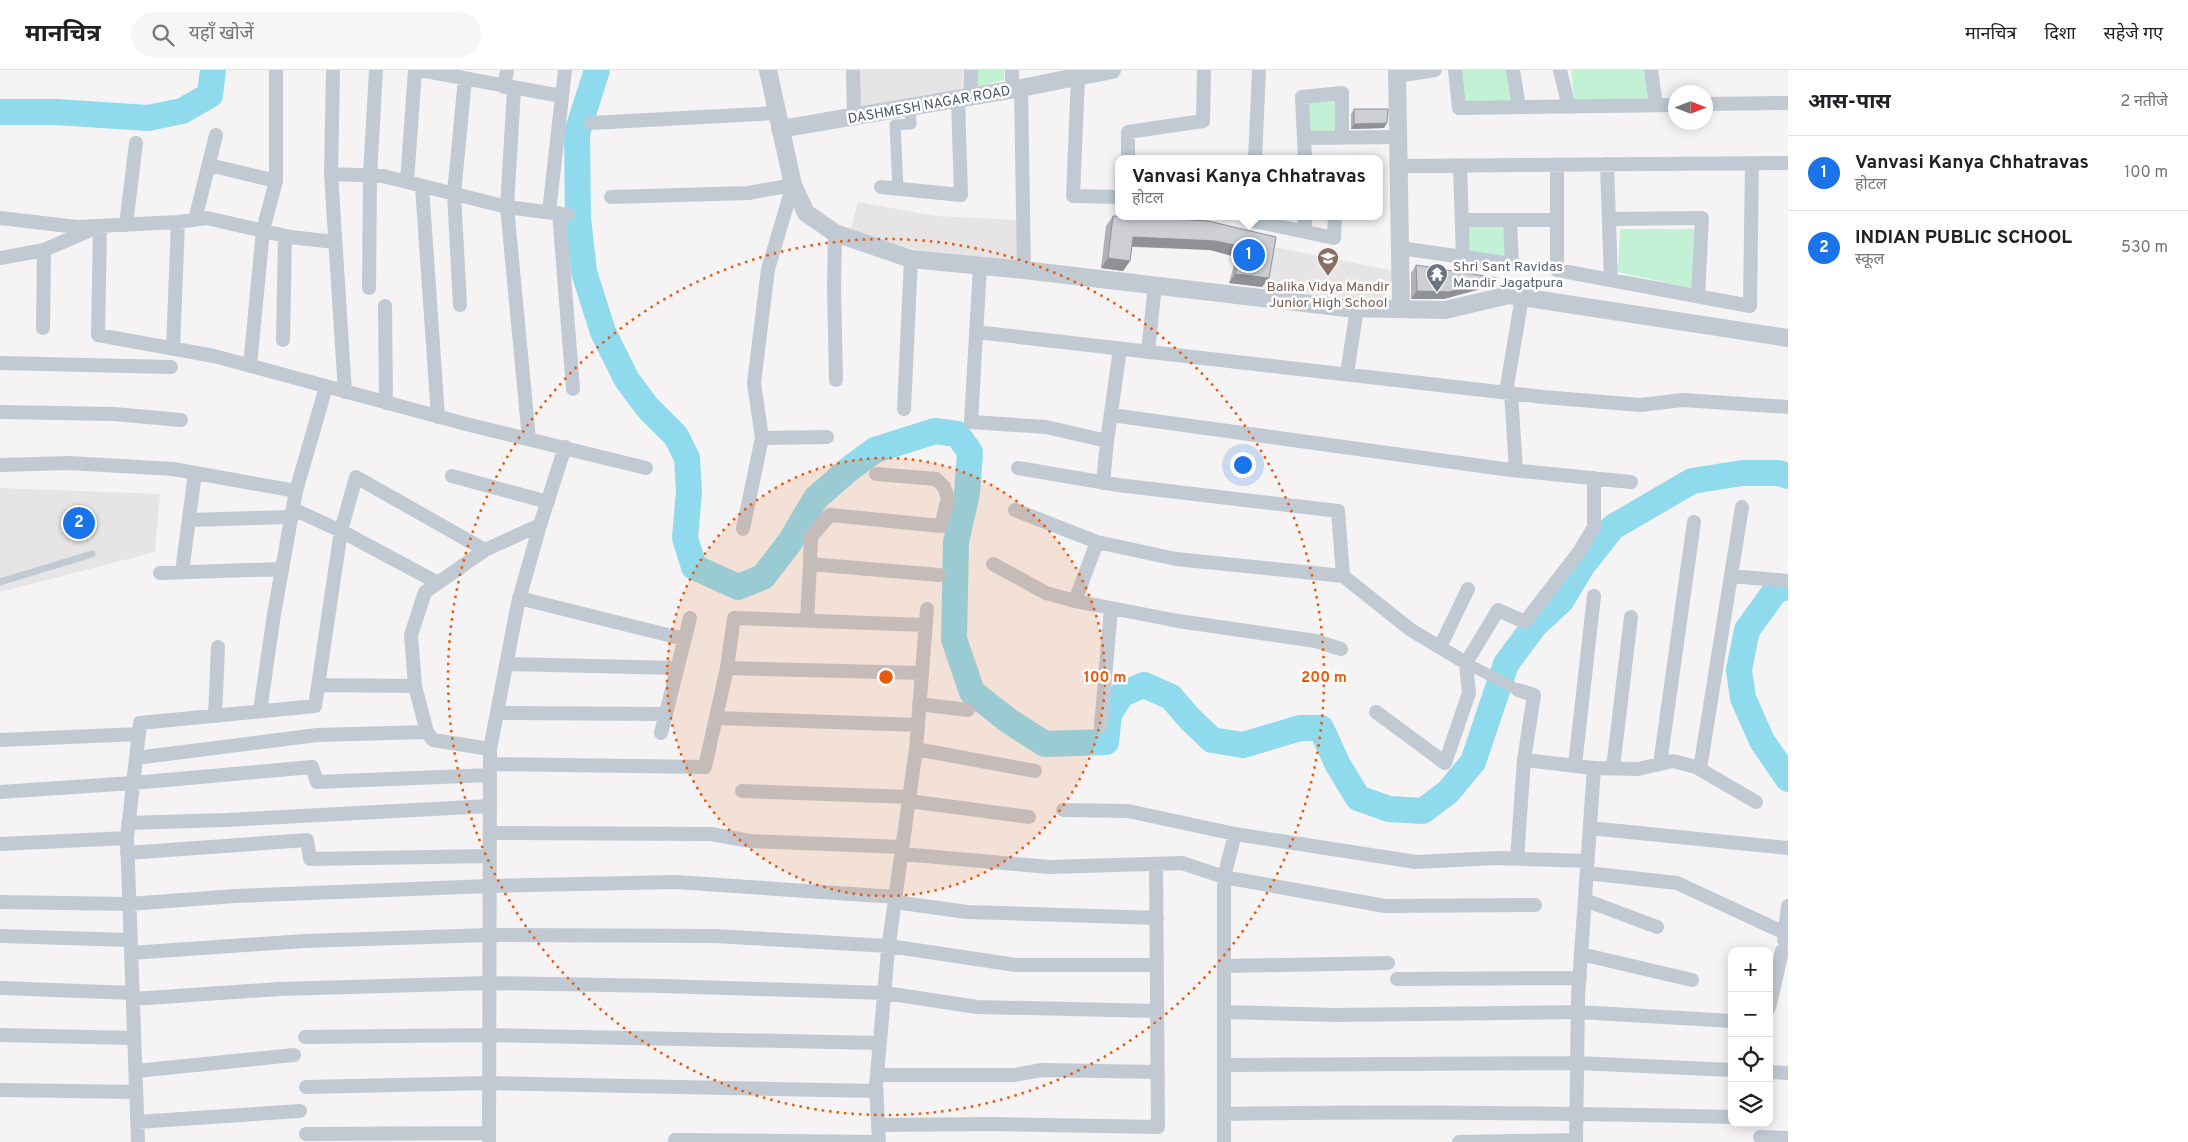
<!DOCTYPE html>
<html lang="hi">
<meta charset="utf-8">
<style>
body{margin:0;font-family:Overpass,"Noto Sans Devanagari",sans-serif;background:#f6f6f6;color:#202124}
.controls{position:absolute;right:15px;bottom:15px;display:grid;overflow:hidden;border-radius:10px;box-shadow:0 2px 12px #0003}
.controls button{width:45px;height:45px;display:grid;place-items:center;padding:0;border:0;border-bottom:1px solid #e0e0e0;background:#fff;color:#202124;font:25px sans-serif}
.compass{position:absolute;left:1668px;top:15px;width:45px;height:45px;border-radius:50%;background:#fff;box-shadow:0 2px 12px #0003;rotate:90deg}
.you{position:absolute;left:1242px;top:394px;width:18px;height:18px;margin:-12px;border:4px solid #fff;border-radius:50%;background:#1a73e8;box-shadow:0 0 0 8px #1a73e833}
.badge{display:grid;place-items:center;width:32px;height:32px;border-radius:50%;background:#1a73e8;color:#fff;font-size:16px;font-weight:700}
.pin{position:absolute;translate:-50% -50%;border:2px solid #fff;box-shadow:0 1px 5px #0006}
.popup{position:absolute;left:1115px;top:85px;width:268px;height:65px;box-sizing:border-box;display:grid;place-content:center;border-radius:10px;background:#fff;filter:drop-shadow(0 1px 4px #0005);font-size:16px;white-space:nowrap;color:#757577}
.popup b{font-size:19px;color:#202124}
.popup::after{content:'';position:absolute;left:50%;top:100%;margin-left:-10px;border:10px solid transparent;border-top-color:#fff}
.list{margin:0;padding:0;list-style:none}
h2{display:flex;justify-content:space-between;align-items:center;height:65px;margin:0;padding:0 20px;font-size:21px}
h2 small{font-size:16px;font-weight:400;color:#757577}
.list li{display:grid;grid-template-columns:32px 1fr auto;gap:15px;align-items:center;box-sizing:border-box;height:75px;padding:0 20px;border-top:1px solid #e0e0e0}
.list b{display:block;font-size:19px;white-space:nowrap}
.list p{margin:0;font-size:16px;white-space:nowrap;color:#757577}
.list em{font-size:16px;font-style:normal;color:#757577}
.icon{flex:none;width:28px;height:28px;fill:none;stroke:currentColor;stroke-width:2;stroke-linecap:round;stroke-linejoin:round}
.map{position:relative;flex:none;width:1788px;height:1072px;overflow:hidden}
header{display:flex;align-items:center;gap:30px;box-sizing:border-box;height:70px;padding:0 25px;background:#fff;border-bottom:1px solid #e0e0e0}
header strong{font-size:24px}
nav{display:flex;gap:28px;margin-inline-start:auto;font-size:18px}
.search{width:350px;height:45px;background:#f6f6f6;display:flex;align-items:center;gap:12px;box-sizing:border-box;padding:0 18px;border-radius:28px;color:#757577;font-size:19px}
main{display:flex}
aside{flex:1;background:#fff}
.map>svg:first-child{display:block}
.education{fill:#e6e4e5}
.green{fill:#c3f1d5}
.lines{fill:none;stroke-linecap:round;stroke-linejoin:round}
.river{stroke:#90daee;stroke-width:26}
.service{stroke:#c1cad2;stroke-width:7}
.pedestrian{stroke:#c1cad2;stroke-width:11}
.minor{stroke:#c1cad2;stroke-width:14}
.tertiary{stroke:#c1cad2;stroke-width:18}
.wall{fill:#b0b2b7}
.shaded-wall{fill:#909195}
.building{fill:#cdcfd5;stroke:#909195}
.ring{fill:none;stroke:#e8590c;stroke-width:2.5;stroke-dasharray:2.5 5}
.labels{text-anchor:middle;stroke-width:5;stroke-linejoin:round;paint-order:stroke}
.street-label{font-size:14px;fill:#4a5661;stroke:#fff}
.worship-label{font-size:14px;fill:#5b616d;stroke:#fff;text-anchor:start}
.education-label{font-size:14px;fill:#785e54;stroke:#fff}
.centre{fill:#e8590c;stroke:#fff;stroke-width:2.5}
.ring-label{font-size:15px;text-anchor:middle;font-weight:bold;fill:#e8590c;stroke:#fff;stroke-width:5;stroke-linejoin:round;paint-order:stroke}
</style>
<header>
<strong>मानचित्र</strong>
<div class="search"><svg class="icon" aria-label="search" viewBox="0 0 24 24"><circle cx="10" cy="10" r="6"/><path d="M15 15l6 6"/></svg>यहाँ खोजें</div>
<nav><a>मानचित्र</a><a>दिशा</a><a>सहेजे गए</a></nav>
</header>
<main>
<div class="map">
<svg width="1788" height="1072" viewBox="0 0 1788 1072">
<rect width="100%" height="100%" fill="#f5f3f3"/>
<!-- education -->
<path class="education" d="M859,0h104l-1,21 -103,17z
M858,132l77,14 83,4v41l-93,-9 -42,-11 -32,-12z
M1269,176l125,25 -3,13 -11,18 -118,-14z
M0,418l160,6 -5,58 -155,40z"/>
<!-- green -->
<path class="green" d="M977,0h27v10l-27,7z
M1466,0h41l6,34 -50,-2 -4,-31z
M1571,0h73l4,26 -1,4h-73z
M1337,29v36h-29v-33z
M1467,154h34l5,4 1,28 -40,-4z
M1620,159h76l2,52 -8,7 -72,-16z"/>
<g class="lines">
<!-- river -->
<path class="river" d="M597,0l-20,63 1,85 6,54 19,60 24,48 21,28 28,28 11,22 2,33 -4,47 9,29 44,20 25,-10 27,-35 26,-44 32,-28 27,-20 60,-19 22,3 13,18 -3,41 -11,49 -2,97 18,53 37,29 36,23 61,-2 3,-28 13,-20 22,-9 27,12 19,22 22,21 31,5 57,-17h21l17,37 20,33 31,11 34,2 25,-19 25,-30 33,-98 28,-38 27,-25 21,-35 31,-39 79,-46 50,-8h37l9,3
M0,42h56l92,6 34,-7 28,-16 3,-25
M1788,517l-12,3 -29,40 -8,40 4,28 19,43 26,38"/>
<!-- service -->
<path class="service" d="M0,512l92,-28"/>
<!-- pedestrian -->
<path class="pedestrian" d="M898,119l-3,-64 16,-1 -1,-17
M1466,593l52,27"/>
<!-- minor -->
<path class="minor" d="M333,0l-2,104 14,218
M420,0l141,26
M853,0l1,46
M1455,0l4,38 217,-3
M1513,0l6,37
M1560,0l9,37
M1651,0l5,35
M1397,6l38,-6
M1078,7l-5,119 46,1
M504,17l3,-17
M1021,18l3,182
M514,19l-7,118 22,232
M1012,20v-20
M970,27l1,-27
M1706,34l82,-1
M591,53l186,-10
M1304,68l94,-1
M1128,89v-27l75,-11 1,-51
M1255,89l4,-89
M1305,89l-3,-62 40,-4v45
M1607,94l4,116
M209,95l67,16
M1557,95v105l193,36 2,-143
M1398,96l390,-3
M1460,96l3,91
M331,104l52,2 124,31 61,8
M407,112l8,-112
M422,116l16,231
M881,117l80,8 -3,-96
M611,127l137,-4 45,-8 -25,84 -14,114 8,55 65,-1
M549,142l16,-142
M559,143l14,176
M1254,146v5l80,17 1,-22
M1305,146v15
M0,148l77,9 101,-5 29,-4 83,19 44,5
M1609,149l93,-1 -4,78
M195,150l21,-85
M1462,150h95
M126,155l10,-82
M835,163l-1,55 2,92
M1400,178l112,16 -2,-44
M0,188l44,-8 56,-24 -2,109 116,21 252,68 180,44
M980,196l-9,156 75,5 61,14
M369,218l1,-113 6,-105
M460,235l-6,-111 11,-115
M385,236l1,97
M43,258l1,-78
M976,262l567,65 97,8 43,-5 105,7
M283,270l2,-104
M173,279l5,-127
M1148,282l7,-67
M0,293l171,4
M250,296l13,-136 13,-49v-111
M1347,304l10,-66
M1506,322l16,-95
M1511,323l5,77
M904,339l7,-150
M0,342l114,2 67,6
M1111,345l400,55 120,12
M0,395l69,-2 104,6 123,22
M1018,398l100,17 220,26 5,65 68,54 55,33 32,-53 27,12 54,-70 15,-25v-49
M452,406l96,26
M1103,413l4,-42 13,-92
M293,439l48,22 97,52
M1015,440l82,32 79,17 167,17
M189,450l103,-3
M743,459l19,-91
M810,494l1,-27 19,-22 111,11 7,-28 -4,-11 -8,-8 -60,-5
M993,494l53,29 29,8 103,20 138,20 25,8
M182,502l13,-99
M160,503l122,-4
M1731,506l57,5
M519,528l165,41
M1075,531l22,-59
M807,551l3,-57 129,11
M1440,577l28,-58
M506,594l171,4
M727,598l195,5
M318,615l97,1
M1518,620l16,5 -10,65 70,8 44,1 35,-8 23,6 60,35
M919,634l49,6
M260,641l14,-97 22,-123 30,-104
M1376,642l69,51 24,-70 -3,-30
M497,643l169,1
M215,646l3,-69
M717,648l201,7
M1101,656l10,-118
M661,663l29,-115
M0,670l139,-6
M490,679l-57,-9 -6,-8 -12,-46 -4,-51 14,-43 60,-42 55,-25 25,-78
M916,679l119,22
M136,688l181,-23 110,-3
M490,694l215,3 22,-99 7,-50 191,7
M1660,694l34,-242
M1575,695l19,-169
M1613,698l18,-151
M1700,699l42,-262
M742,721l168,6
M0,722l133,-9 179,-16 5,15 173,-7
M909,731l120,16
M1063,740l65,1 107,23 181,28 80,-4 92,3
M128,753l98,-3 264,-14
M1590,758l198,20
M490,763l221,1 39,7 152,6
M0,774l127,-6
M127,783l180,-13 3,19 179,-3
M902,784l147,13 133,-4 42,14 161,29 150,-1
M1517,789l7,-99
M1587,803l90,10 108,50
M1585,830l72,27
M0,832l129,2 106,-8 254,-10 186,-4 221,15
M895,832l72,10 190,6
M0,866l131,4
M1784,870l4,-34
M131,883l173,-12 185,-6 225,1 175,10 127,19h141
M1581,884l111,26
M1224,896l164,-3
M1397,909l183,-1
M0,918l133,5
M133,929l146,-10 210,-6 174,3 222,7 92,14 180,4
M1769,938l13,-57
M1224,942l112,3 242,-3 154,9
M0,965l134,3
M305,967l184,-2 391,8
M1224,995l353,-2 155,7
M136,1001l158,-16
M1769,1002l19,1
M877,1005h137l28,-5 116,2
M306,1017l183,-4 388,8
M0,1020l136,2
M1224,1044c170,-3 338,-1 508,3
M137,1052l163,-11
M878,1055l114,-1 166,3 -2,-263
M306,1064l183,-1
M1760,1067l28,1
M675,1070l204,2
M138,1072l-11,-304 13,-115 175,-17 26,-175 15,-54 129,73
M489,1072l1,-393 28,-146 22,-78
M879,1072l-3,-56 12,-136 28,-201 11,-140
M1224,1072v-265l11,-43
M1459,1072l117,-2
M1576,1072l2,-145 16,-229"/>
<!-- tertiary -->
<path class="tertiary" d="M768,0l25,115 13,28 29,20 76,26 113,11 322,38 99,2 64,-15 279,43
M1397,0l4,239
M780,59l241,-41 91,-18"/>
</g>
<!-- wall -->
<path class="wall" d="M1354,39l30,19 -33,1v-15z
M1113,146l163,21 -14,50 -33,-4 7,-26 -26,-7 -78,-3 -2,14 -7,10 -22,-3 5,-42z
M1416,195l75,21 -47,13h-33v-26z"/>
<!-- shaded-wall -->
<path class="shaded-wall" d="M1387,53l-3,5 -33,1 3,-5z
M1133,167l83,4 27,6 -7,10 -26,-7 -84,-4z
M1108,188l22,3 -7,10 -22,-3z
M1235,204l34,4 -7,9 -33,-4z
M1497,208l-6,8 -47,13h-33l6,-8z"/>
<!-- building -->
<path class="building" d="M1354,39h34l-1,14 -33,1z
M1113,146l95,5 68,16 -7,41 -34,-4 8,-27 -27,-6 -83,-4 -3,24 -22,-3z
M1416,195l81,13 -48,14 -32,-1z"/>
<!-- distance rings -->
<circle cx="886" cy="607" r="219" fill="#e8590c" fill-opacity=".12"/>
<g class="ring">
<circle cx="886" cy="607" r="219"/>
<circle cx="886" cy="607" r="438"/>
</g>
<!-- icons -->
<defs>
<g id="school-pin" transform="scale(1.125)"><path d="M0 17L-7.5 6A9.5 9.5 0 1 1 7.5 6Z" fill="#8d6e63" stroke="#fff"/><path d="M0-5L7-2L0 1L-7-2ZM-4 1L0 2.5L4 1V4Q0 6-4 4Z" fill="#fff"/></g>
<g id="temple-pin" transform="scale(1.125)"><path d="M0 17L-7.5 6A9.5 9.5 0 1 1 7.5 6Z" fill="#6b7280" stroke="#fff"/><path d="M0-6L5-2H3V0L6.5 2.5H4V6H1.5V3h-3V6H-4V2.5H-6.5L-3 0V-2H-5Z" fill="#fff"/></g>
</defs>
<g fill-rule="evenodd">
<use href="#school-pin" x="1328" y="188"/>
<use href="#temple-pin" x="1437" y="204"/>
</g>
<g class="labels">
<!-- street labels -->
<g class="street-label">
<text transform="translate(929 34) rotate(-10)" y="5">DASHMESH NAGAR ROAD</text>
</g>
<!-- worship labels -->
<g class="worship-label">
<text x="1453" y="201">Shri Sant Ravidas<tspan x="1453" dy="16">Mandir Jagatpura</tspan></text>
</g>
<!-- education labels -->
<g class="education-label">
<text x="1328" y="221">Balika Vidya Mandir<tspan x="1328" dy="16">Junior High School</tspan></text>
</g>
</g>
<circle cx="886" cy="607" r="8" class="centre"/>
<g class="ring-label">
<text x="1105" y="612">100 m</text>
<text x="1324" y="612">200 m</text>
</g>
</svg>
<div class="controls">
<button>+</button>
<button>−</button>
<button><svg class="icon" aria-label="locate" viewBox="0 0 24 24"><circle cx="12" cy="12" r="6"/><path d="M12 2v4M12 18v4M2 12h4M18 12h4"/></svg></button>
<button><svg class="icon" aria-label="layers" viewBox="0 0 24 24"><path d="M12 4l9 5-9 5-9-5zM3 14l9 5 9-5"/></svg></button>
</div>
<svg class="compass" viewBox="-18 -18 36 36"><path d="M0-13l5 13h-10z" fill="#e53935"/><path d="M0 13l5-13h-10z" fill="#757577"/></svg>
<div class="you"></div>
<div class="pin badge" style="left:1249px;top:185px">1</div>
<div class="popup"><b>Vanvasi Kanya Chhatravas</b>होटल</div>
<div class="pin badge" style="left:79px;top:453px">2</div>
</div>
<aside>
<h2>आस-पास<small>2 नतीजे</small></h2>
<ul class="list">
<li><span class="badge">1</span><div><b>Vanvasi Kanya Chhatravas</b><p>होटल</p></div><em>100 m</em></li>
<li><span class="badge">2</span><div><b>INDIAN PUBLIC SCHOOL</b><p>स्कूल</p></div><em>530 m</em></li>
</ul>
</aside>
</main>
